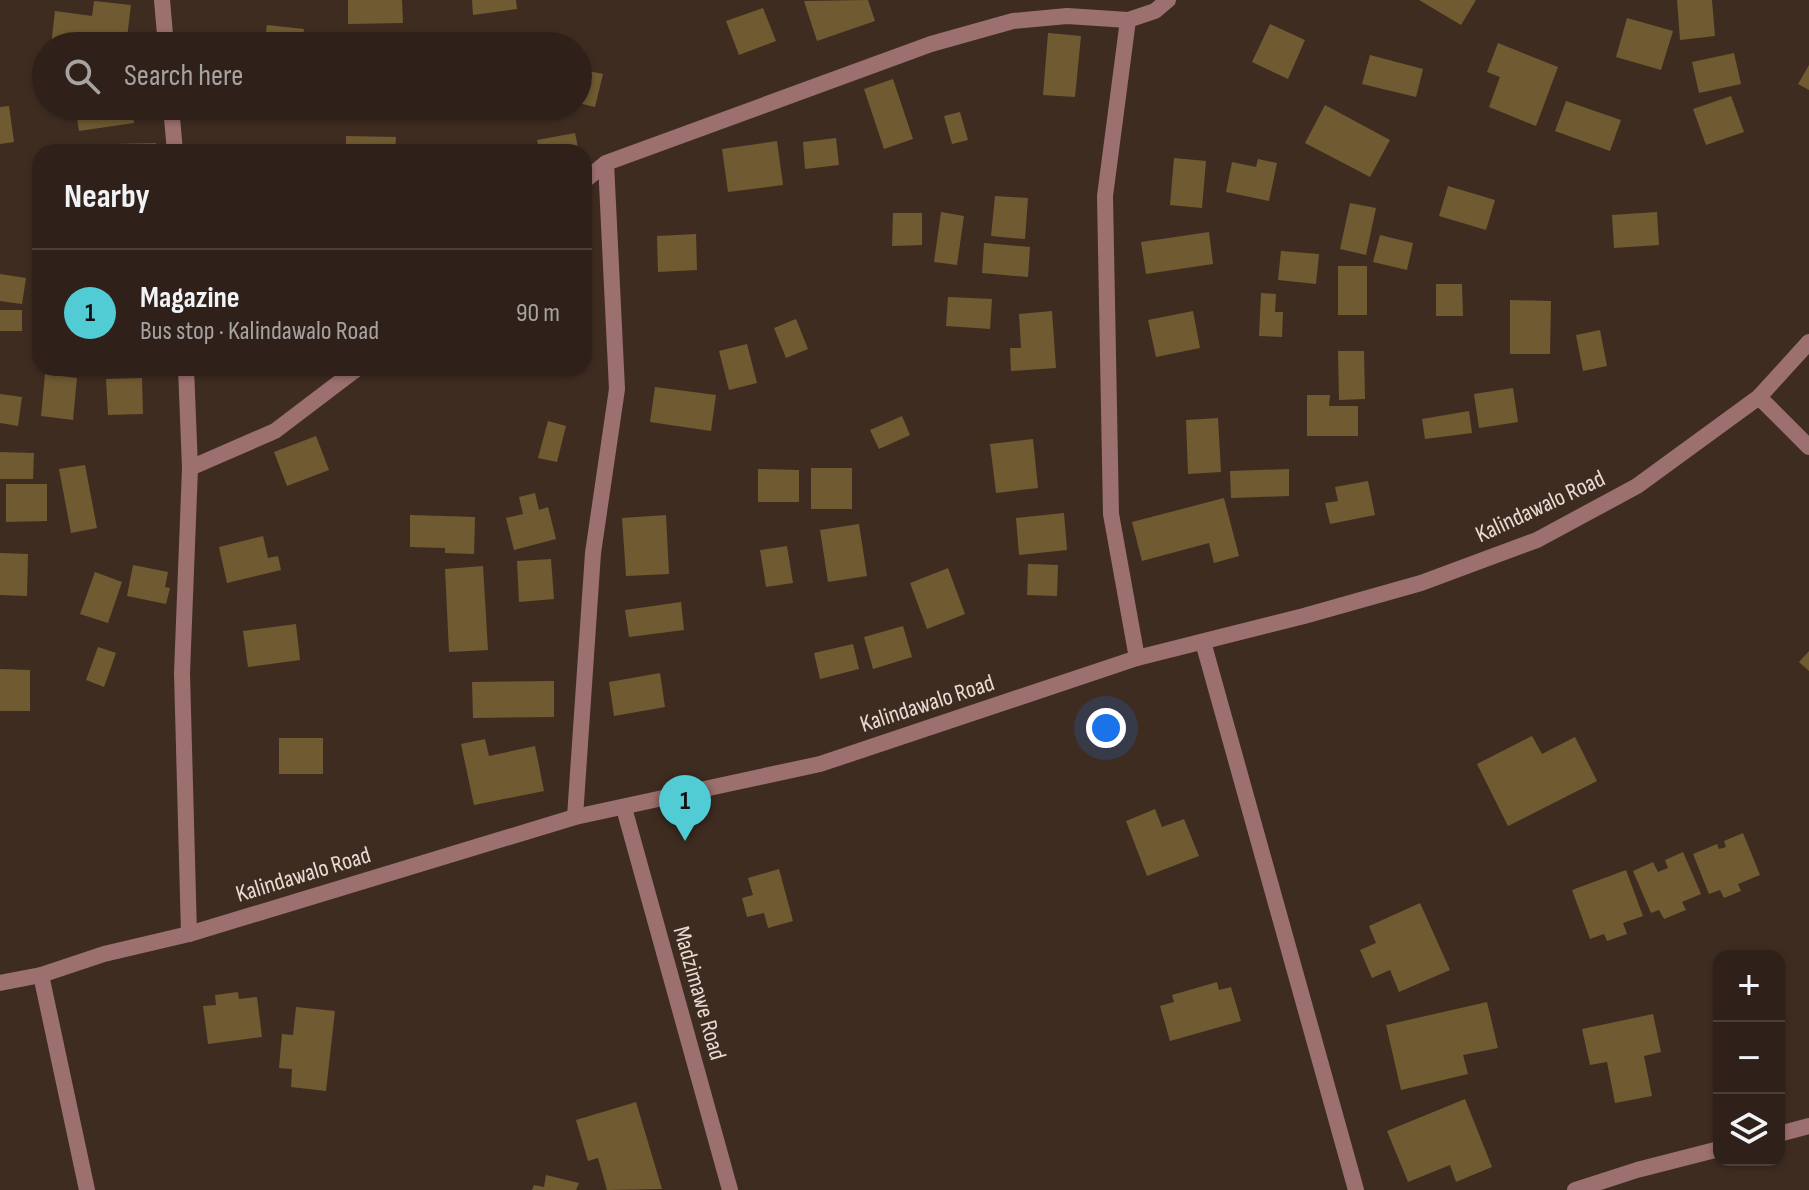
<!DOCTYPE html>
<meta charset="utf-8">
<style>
body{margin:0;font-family:"Sofia Sans Condensed",sans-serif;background:#3b2e26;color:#f1f3f6}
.controls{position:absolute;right:24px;bottom:24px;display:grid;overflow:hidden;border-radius:16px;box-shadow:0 2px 6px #0004}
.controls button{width:72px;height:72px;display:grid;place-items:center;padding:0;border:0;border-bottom:2px solid #4a3e38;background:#2f2119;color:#f1f3f6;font:40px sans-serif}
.you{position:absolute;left:1106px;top:728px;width:28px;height:28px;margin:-20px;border:6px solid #fff;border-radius:50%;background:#1a73e8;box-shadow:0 0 0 12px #1a73e833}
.badge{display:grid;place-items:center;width:52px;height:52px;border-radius:50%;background:#51ccd4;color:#111;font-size:26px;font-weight:700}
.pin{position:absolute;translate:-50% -66px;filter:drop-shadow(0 2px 4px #0008)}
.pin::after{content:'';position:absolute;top:42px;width:28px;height:24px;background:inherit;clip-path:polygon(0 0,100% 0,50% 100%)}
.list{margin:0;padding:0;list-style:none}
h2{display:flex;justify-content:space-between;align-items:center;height:104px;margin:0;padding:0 32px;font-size:34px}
h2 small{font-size:26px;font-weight:400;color:#a7a3a2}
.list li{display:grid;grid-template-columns:52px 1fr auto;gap:24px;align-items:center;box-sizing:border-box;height:128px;padding:0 32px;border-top:2px solid #4a3e38}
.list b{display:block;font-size:30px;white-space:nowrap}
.list p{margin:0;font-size:26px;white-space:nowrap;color:#a7a3a2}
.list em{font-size:26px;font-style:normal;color:#a7a3a2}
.icon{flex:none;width:44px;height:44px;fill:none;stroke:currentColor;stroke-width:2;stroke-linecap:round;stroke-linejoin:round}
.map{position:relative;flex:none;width:1809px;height:1190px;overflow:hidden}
.search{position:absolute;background:#2f2119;box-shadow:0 2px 6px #0004;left:32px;top:32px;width:560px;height:88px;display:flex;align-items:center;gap:20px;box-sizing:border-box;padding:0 28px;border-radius:44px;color:#a7a3a2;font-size:30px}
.panel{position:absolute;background:#2f2119;box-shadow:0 2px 6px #0004;left:32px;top:144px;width:560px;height:232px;border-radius:24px}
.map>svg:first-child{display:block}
.building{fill:#705a31}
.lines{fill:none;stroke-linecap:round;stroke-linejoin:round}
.minor{stroke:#9c706e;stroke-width:16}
.tertiary{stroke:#9c706e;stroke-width:16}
.labels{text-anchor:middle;stroke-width:8;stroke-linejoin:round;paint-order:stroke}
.street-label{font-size:24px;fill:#e8dbd4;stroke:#3f2c21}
</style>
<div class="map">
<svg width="1809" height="1190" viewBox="0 0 1809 1190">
<rect width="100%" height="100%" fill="#3f2c21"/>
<!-- building -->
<path class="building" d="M348,0h54l1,23 -55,1z
M472,0h44l1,9 -44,6z
M868,0l7,21 -58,20 -13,-40z
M1419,0h57l-15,25z
M1677,0h35l3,36 -35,4z
M94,1l37,4 -5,41h-75l4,-35 37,5z
M763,8l13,33 -37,14 -13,-34z
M1627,18l46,13 -12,39 -45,-13z
M1270,24l35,16 -17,39 -36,-17z
M267,25l37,4 -2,17h-38z
M1048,33l33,3 -6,61 -32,-2z
M1498,43l60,24 -22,59 -47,-19 11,-30 -13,-5z
M1734,53l7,31 -42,9 -7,-31z
M1370,55l53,14 -7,28 -54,-13z
M1809,65v25l-11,-6z
M578,69l25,5 -8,33 -17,-4z
M893,79l20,60 -29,10 -20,-60z
M1731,96l13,36 -38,13 -13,-36z
M1566,101l55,19 -11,31 -55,-20z
M1325,105l65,35 -20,37 -65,-34z
M9,106l5,36 -14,2v-37z
M75,106h56l3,17 -55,8z
M960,112l8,28 -16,4 -8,-28z
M575,133l4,19h-39l-3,-12z
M346,136l50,1 -1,15h-49z
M836,138l3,27 -34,4 -2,-27z
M777,141l6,44 -55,7 -6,-43z
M156,143v9h-42l-1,-8z
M1174,158l32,3 -4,47 -32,-3z
M1258,159l19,4 -8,38 -43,-9 6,-30 24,5z
M1448,186l47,14 -9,30 -47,-14z
M995,196l33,2 -3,41 -34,-3z
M1350,203l26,5 -10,47 -26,-6z
M941,212l23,4 -7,49 -23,-3z
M1657,212l2,33 -45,3 -2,-33z
M893,213h29v32l-30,1z
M1209,232l4,32 -67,10 -5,-32z
M696,234l1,36 -39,2 -1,-36z
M1380,235l33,8 -6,27 -34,-8z
M984,243l46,4 -2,30 -46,-4z
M1281,251l38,3 -3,30 -38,-4z
M1338,266h29v49h-29z
M0,274l26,4 -4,26 -22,-3z
M1436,284h26l1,32h-27z
M1261,293l15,1 -1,18h8l-1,25 -23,-1z
M948,297l44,2 -2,30 -44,-3z
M1510,300l41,1 -1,53h-40z
M0,310h22v21h-22z
M1052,311l4,57 -45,3 -1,-23h11l-2,-34z
M1193,311l7,37 -44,9 -8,-37z
M796,319l12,30 -22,9 -12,-30z
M1600,330l7,36 -24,5 -7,-36z
M747,344l10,39 -28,7 -10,-39z
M1338,351h26l1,48 -26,1z
M43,368h35v5l-35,-2z
M94,368h25v4h-25z
M45,374l32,4 -4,42 -32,-4z
M142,378l1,36 -35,1 -2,-36z
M655,387l61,8 -5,36 -61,-9z
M1513,388l5,34 -39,6 -5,-34z
M0,394l22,3 -4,29 -18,-3z
M1307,395h23l-1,11h29v30h-51z
M1469,411l3,22 -47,6 -3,-20z
M902,416l8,19 -31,14 -9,-19z
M1218,418l3,54 -33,2 -2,-54z
M548,421l18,5 -9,36 -19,-4z
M316,436l13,34 -42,16 -13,-34z
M1033,439l5,49 -42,5 -6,-49z
M0,452l34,1 -1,26h-33z
M85,465l12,63 -26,5 -12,-64z
M811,468h41v41h-41z
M758,469l41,1v32h-41z
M1289,469v27l-58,2 -1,-27z
M1368,481l7,34 -45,9 -5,-21 13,-2 -3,-14z
M6,484h41v37l-41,1z
M535,493l4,17 9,-3 8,32 -42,11 -8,-32 17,-4 -4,-17z
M1224,498l15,58 -25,7 -5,-20 -67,18 -10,-39z
M1064,513l3,37 -48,5 -3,-37z
M410,515l65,2 -1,37 -29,-1v-5l-35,-1z
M666,515l3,59 -43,2 -4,-58z
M859,524l8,52 -39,6 -8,-52z
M263,536l5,22 10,-2 3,14 -54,13 -8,-36z
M787,546l6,37 -27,4 -6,-37z
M0,553l28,1 -1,42 -27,-1z
M551,559l3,40 -35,3 -2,-41z
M1028,564l30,1 -1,31 -30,-1z
M133,565l35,7 -3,15 5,1 -4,16 -39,-8z
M483,566l5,84 -39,2 -4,-83z
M948,568l17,46 -38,15 -17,-46z
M95,572l27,10 -14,41 -28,-9z
M681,602l3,28 -55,7 -4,-27z
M296,624l4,36 -52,7 -5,-36z
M903,626l9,31 -39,12 -9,-32z
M853,644l6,25 -39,10 -6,-26z
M98,647l18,6 -12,34 -18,-7z
M1809,651v20l-10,-9z
M0,669l30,1v41h-30z
M660,673l5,34 -51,9 -5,-34z
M554,681v36l-81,1 -1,-36z
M1532,736l10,18 33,-17 22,44 -89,45 -31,-62z
M279,738h44v36h-44z
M485,739l4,17 46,-10 9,45 -70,14 -13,-61z
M1155,809l7,18 22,-8 15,37 -52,20 -21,-55z
M1743,833l17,42 -22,9 3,7 -17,7 -4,-8 -11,4 -16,-40 24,-10 2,5 7,-2 -2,-6z
M1683,852l18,42 -19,8 4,8 -22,9 -5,-9 -8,3 -18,-42 20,-9 5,10 10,-4 -3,-8z
M779,869l14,52 -25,7 -4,-15 -17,4 -5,-19 11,-3 -5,-17z
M1626,870l17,46 -20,7 4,11 -20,7 -3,-7 -14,5 -18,-49z
M1420,903l30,67 -51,22 -9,-22 -18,8 -12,-28 16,-7 -7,-17z
M1217,982l2,8 12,-3 10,34 -71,20 -10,-35 14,-4 -2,-7z
M238,992l1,7 18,-2 5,40 -54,7 -5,-38 13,-1 -1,-10z
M1487,1002l11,46 -35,7 5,19 -67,16 -15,-65z
M296,1007l39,4 -9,80 -35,-4 1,-18 -13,-1 3,-34 11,1z
M1653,1014l8,38 -17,4 8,40 -37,7 -8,-41 -17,3 -8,-36z
M1465,1099l27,68 -36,15 -6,-17 -42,17 -21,-51z
M636,1102l26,87 -55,1 -9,-32 -10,3 -12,-41z
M546,1175l33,8 -3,7h-44l2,-5 10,2z"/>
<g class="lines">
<!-- minor -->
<path class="minor" d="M162,0l4,46
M1128,20l-23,176 6,318 26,144
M171,106l4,46
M584,181l22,-18 325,-119 82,-23 54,-5 61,4 27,-9 13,-11
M186,368l4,100 -8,205 7,261
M1759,397l50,50
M190,468l85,-37 83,-63
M1203,642l153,548
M624,808l106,382
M575,817l18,-264 24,-164 -11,-226
M41,975l46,215
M1779,1134l30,-8
M1575,1190l62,-20 82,-21"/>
<!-- tertiary -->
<path class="tertiary" d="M0,983l41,-8 63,-21 85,-20 386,-117 245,-53 317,-106 167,-42 117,-33 116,-43 100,-54 122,-89 50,-55"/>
</g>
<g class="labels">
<!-- street labels -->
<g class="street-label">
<text transform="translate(1540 506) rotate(-25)" y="8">Kalindawalo Road</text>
<text transform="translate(927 703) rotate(-18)" y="8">Kalindawalo Road</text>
<text transform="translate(303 874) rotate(-17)" y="8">Kalindawalo Road</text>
<text transform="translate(700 993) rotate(74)" y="8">Madzimawe Road</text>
</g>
</g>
</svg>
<div class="controls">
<button>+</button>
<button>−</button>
<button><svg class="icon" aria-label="layers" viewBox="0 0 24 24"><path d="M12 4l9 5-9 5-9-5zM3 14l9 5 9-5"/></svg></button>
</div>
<div class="you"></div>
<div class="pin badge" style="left:685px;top:841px">1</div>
<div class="search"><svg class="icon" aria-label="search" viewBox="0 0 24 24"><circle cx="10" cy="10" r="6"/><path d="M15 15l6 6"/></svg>Search here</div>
<section class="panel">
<h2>Nearby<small></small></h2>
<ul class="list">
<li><span class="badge">1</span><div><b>Magazine</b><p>Bus stop · Kalindawalo Road</p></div><em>90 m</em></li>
</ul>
</section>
</div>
